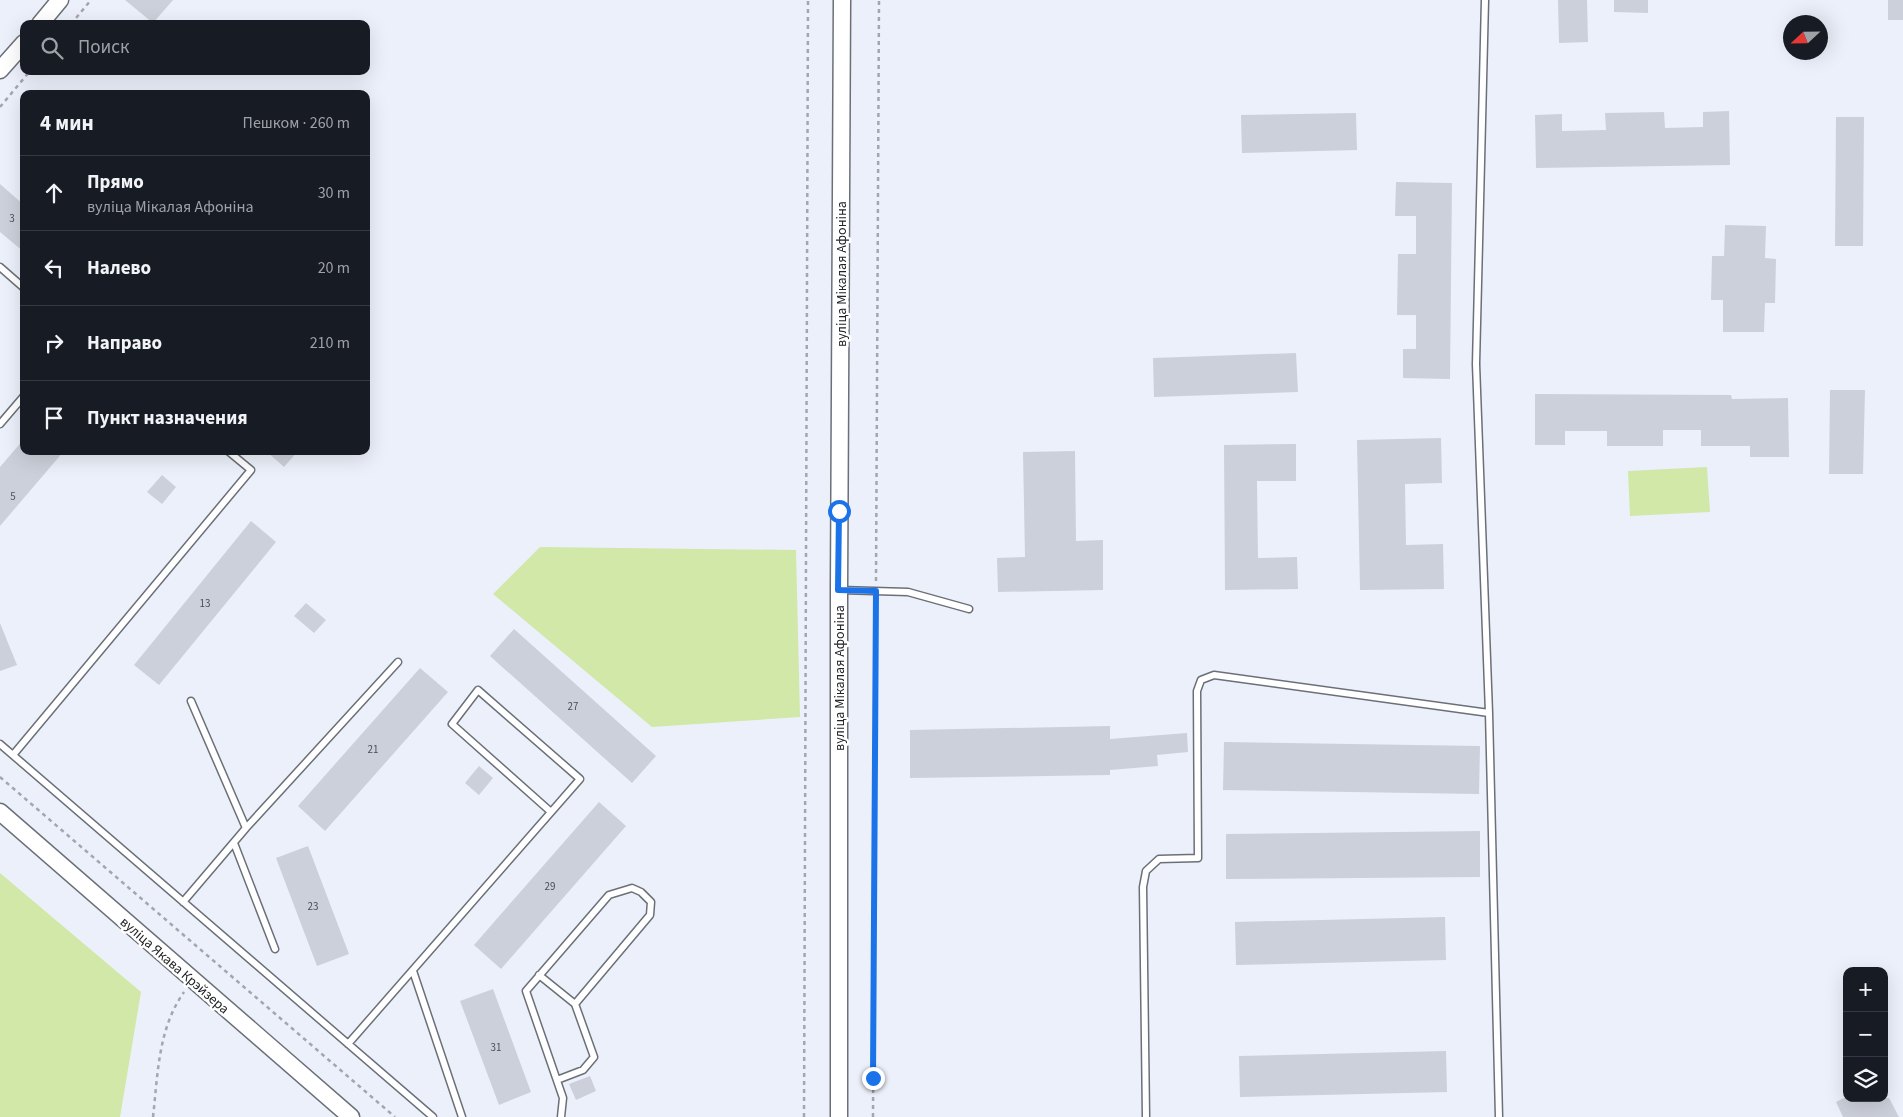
<!DOCTYPE html>
<html lang="ru">
<meta charset="utf-8">
<style>
body{margin:0;font-family:"Source Sans 3",sans-serif;background:#20242c;color:#f1f3f6}
.controls{position:absolute;right:15px;bottom:15px;display:grid;overflow:hidden;border-radius:10px;box-shadow:0 5px 20px #0002}
.controls button{width:45px;height:45px;display:grid;place-items:center;padding:0;border:0;border-bottom:1px solid #363941;background:#171b24;color:#f1f3f6;font:25px sans-serif}
.compass{position:absolute;left:1783px;top:15px;width:45px;height:45px;border-radius:50%;background:#171b24;box-shadow:0 5px 20px #0002;rotate:248deg}
.stop{position:absolute;width:15px;height:15px;margin:-11px;border:4px solid #1a73e8;border-radius:50%;background:#fff}
.stop.end{background:#1a73e8;border-color:#fff;box-shadow:0 1px 5px #0008}
.list{margin:0;padding:0;list-style:none}
h2{display:flex;justify-content:space-between;align-items:center;height:65px;margin:0;padding:0 20px;font-size:21px}
h2 small{font-size:16px;font-weight:400;color:#9ea1a6}
.list li{display:grid;grid-template-columns:32px 1fr auto;gap:15px;align-items:center;box-sizing:border-box;height:75px;padding:0 20px;border-top:1px solid #363941}
.list b{display:block;font-size:19px;white-space:nowrap}
.list p{margin:0;font-size:16px;white-space:nowrap;color:#9ea1a6}
.list em{font-size:16px;font-style:normal;color:#9ea1a6}
.icon{flex:none;width:28px;height:28px;fill:none;stroke:currentColor;stroke-width:2;stroke-linecap:round;stroke-linejoin:round}
.map{position:relative;flex:none;width:1903px;height:1117px;overflow:hidden}
.search{position:absolute;background:#171b24;box-shadow:0 5px 20px #0002;left:20px;top:20px;width:350px;height:55px;display:flex;align-items:center;gap:12px;box-sizing:border-box;padding:0 18px;border-radius:10px;color:#9ea1a6;font-size:19px}
.panel{position:absolute;background:#171b24;box-shadow:0 5px 20px #0002;left:20px;top:90px;width:350px;height:365px;border-radius:10px}
.map>svg:first-child{display:block}
.green{fill:#d1e8a8}
.building{fill:#ccd0da}
.lines{fill:none;stroke-linecap:round;stroke-linejoin:round}
.service-casing{stroke:#6b6f77;stroke-width:9}
.tertiary-casing{stroke:#6b6f77;stroke-width:19}
.path{stroke:#a3a6ae;stroke-width:2.5;stroke-dasharray:4 4;stroke-linecap:butt}
.service{stroke:#fff;stroke-width:6}
.tertiary{stroke:#fff;stroke-width:16}
.route{stroke:#1a73e8;stroke-width:6}
.labels{text-anchor:middle;stroke-width:5;stroke-linejoin:round;paint-order:stroke}
.number-label{font-size:11px;fill:#4b4e52}
.street-label{font-size:14px;fill:#202225;stroke:#fff}
</style>
<div class="map">
<svg width="1903" height="1117" viewBox="0 0 1903 1117">
<rect width="100%" height="100%" fill="#ecf0fa"/>
<!-- green -->
<path class="green" d="M1707,467l3,45 -80,4 -2,-45z
M540,547l256,3 4,167 -148,10 -159,-133z
M0,873l141,119 -21,125h-120z"/>
<!-- building -->
<path class="building" d="M125,0h48l-20,23z
M1558,0h29l1,42 -29,1z
M1614,0h34v13l-34,-1z
M1888,0h15v20h-15z
M1729,111l1,54 -194,3 -1,-53 27,-1v17l44,-1 -1,-17 59,-1 1,16 38,-1v-15z
M1356,113l1,37 -115,3 -1,-38z
M1836,117h28l-1,129h-28z
M1396,182l56,1 -2,196 -47,-1v-29h13v-34h-19l1,-61h18v-38h-21z
M0,184l24,21v47l-24,-20z
M1725,225l41,1 -1,32 11,1 -1,44h-10l-1,29h-41v-32h-12l1,-44h12z
M1296,353l2,39 -144,5 -1,-39z
M1830,390h35l-2,84h-34z
M1535,394l196,1 1,4 56,-1 1,59h-39v-11h-49v-16h-38v16h-56v-15h-42v14h-30z
M1441,438l1,45 -37,1 1,61 37,-1 1,45 -84,1 -3,-150z
M24,439v12h40l-64,75v-59z
M1296,444v37h-39l1,77 39,-1 1,32 -73,1 -1,-145z
M266,451h32l-14,16z
M1075,451l1,90 27,-1v50l-105,2 -1,-34 28,-1 -2,-105z
M162,475l14,12 -14,17 -15,-12z
M251,521l25,21 -117,143 -25,-20z
M306,603l20,17 -12,13 -20,-17z
M0,623l17,42 -17,6z
M514,629l142,127 -24,27 -142,-127z
M420,668l28,24 -123,139 -27,-25z
M1110,726v13l77,-6 1,19 -31,3 1,11 -48,4v5l-200,3v-48z
M1224,742l256,4 -1,48 -256,-4z
M479,766l14,12 -14,17 -14,-12z
M599,802l27,24 -125,143 -27,-24z
M1480,831v46l-254,2v-45z
M308,846l41,108 -32,12 -41,-108z
M1445,917l1,43 -210,5 -1,-43z
M493,989l38,103 -32,13 -39,-104z
M1446,1051l1,41 -207,5 -1,-41z
M590,1076l6,15 -20,9 -7,-16z
M1844,1098h45l10,19h-56l-7,-15z"/>
<g class="lines">
<!-- service casing -->
<g class="service-casing">
<path id="service" d="M0,267l24,21
M0,424l24,-28
M840,590l68,2 61,17
M1489,713l10,404
M0,744l433,373
M13,755l238,-285 -23,-19
M246,828l152,-166
M234,843l41,106
M183,902l63,-74 -55,-127
M413,971l49,146
M539,975l36,29 19,53 -11,13 -26,10
M348,1044l232,-265 -102,-89 -26,34 99,88
M561,1117l2,-19 -37,-107 83,-96 23,-7 9,4 10,10 -1,13 -75,89
M1146,1117l-3,-230 3,-16 13,-12 39,-1 -1,-167 4,-11 13,-5 275,38 -13,-349 9,-364"/>
</g>
<!-- tertiary casing -->
<g class="tertiary-casing">
<path id="tertiary" d="M40,24l20,-24
M0,70l24,-27
M0,812l351,305
M839,1117v-527l3,-590"/>
</g>
<!-- path -->
<path class="path" d="M71,24l20,-24
M0,107l30,-36
M876,581l3,-581
M0,777l395,340
M153,1117c5,-44 5,-88 31,-125
M804,1117l4,-1117
M873,1117l3,-516"/>
<!-- service -->
<use href="#service" class="service"/>
<!-- tertiary -->
<use href="#tertiary" class="tertiary"/>
</g>
<g class="lines">
<!-- route -->
<path class="route" d="M839,511l-1,79 38,1 -3,487"/>
</g>
<g class="labels">
<!-- number labels -->
<g class="number-label">
<text x="12" y="222">3</text>
<text x="13" y="500">5</text>
<text x="205" y="607">13</text>
<text x="573" y="710">27</text>
<text x="373" y="753">21</text>
<text x="550" y="890">29</text>
<text x="313" y="910">23</text>
<text x="496" y="1051">31</text>
</g>
<!-- street labels -->
<g class="street-label">
<text transform="translate(841 274) rotate(-90)" y="5">вуліца Мікалая Афоніна</text>
<text transform="translate(839 678) rotate(-90)" y="5">вуліца Мікалая Афоніна</text>
<text transform="translate(175 965) rotate(41)" y="5">вуліца Якава Крэйзера</text>
</g>
</g>
</svg>
<div class="controls">
<button>+</button>
<button>−</button>
<button><svg class="icon" aria-label="layers" viewBox="0 0 24 24"><path d="M12 4l9 5-9 5-9-5zM3 14l9 5 9-5"/></svg></button>
</div>
<svg class="compass" viewBox="-18 -18 36 36"><path d="M0-13l5 13h-10z" fill="#e53935"/><path d="M0 13l5-13h-10z" fill="#9ea1a6"/></svg>
<div class="stop" style="left:839px;top:511px"></div>
<div class="stop end" style="left:873px;top:1078px"></div>
<div class="search"><svg class="icon" aria-label="search" viewBox="0 0 24 24"><circle cx="10" cy="10" r="6"/><path d="M15 15l6 6"/></svg>Поиск</div>
<section class="panel">
<h2>4 мин<small>Пешком · 260 m</small></h2>
<ul class="list">
<li><svg class="icon" aria-label="ahead" viewBox="0 0 24 24"><path d="M12 20V5M6 11l6-6 6 6"/></svg><div><b>Прямо</b><p>вуліца Мікалая Афоніна</p></div><em>30 m</em></li>
<li><svg class="icon" aria-label="left" viewBox="0 0 24 24"><path d="M17 20v-9H6M10 6l-5 5 5 5"/></svg><div><b>Налево</b></div><em>20 m</em></li>
<li><svg class="icon" aria-label="right" viewBox="0 0 24 24"><path d="M7 20v-9h11M14 6l5 5-5 5"/></svg><div><b>Направо</b></div><em>210 m</em></li>
<li><svg class="icon" aria-label="arrive" viewBox="0 0 24 24"><path d="M6 21V4h12l-3 4 3 4H6"/></svg><div><b>Пункт назначения</b></div></li>
</ul>
</section>
</div>
